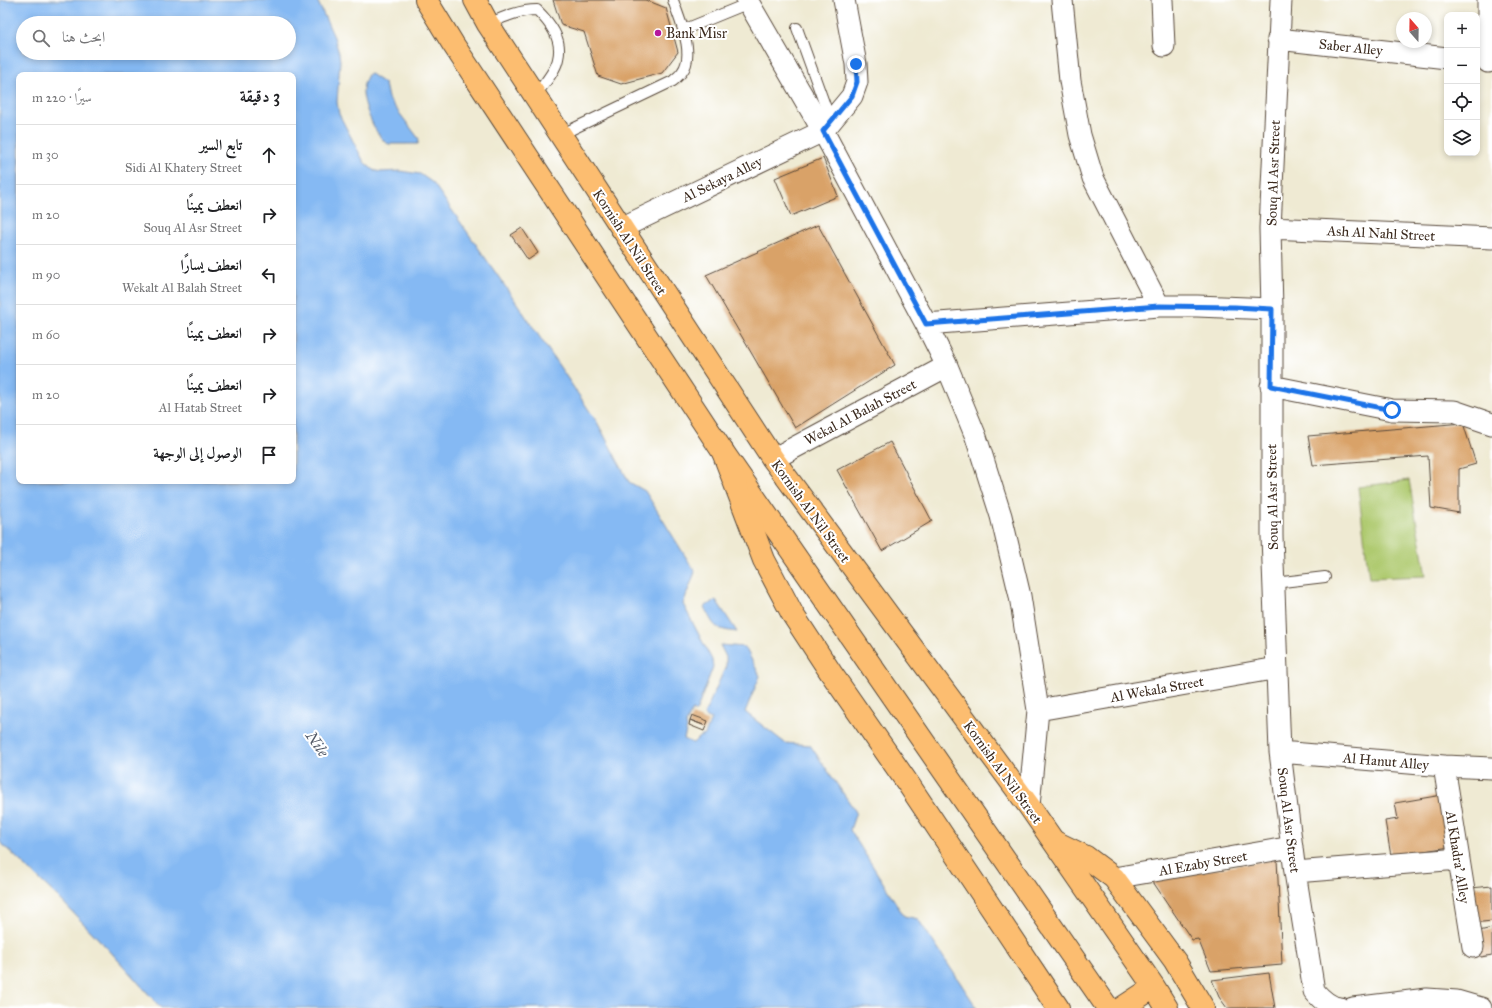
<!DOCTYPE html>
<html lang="ar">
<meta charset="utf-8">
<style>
body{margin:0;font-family:"IM FELL Great Primer",Amiri,serif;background:#f6f6f6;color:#202124;direction:rtl}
.controls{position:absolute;right:12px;top:12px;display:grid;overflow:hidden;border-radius:8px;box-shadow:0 2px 6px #0003}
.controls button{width:36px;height:36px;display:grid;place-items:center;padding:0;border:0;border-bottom:1px solid #e0e0e0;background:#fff;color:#202124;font:20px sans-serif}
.compass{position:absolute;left:1396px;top:12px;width:36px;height:36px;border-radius:50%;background:#fff;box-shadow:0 2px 6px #0003;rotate:340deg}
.stop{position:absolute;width:12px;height:12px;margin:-9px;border:3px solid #1a73e8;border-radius:50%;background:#fff}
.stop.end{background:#1a73e8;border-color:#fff;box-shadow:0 1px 4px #0008}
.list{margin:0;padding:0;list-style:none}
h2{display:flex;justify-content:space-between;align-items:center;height:52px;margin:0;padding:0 16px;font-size:17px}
h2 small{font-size:13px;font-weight:400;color:#757577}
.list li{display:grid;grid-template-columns:26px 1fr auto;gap:12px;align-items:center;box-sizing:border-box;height:60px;padding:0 16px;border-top:1px solid #e0e0e0}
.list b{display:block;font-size:15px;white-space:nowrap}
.list p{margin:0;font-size:13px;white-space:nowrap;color:#757577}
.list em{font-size:13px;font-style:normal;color:#757577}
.icon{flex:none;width:22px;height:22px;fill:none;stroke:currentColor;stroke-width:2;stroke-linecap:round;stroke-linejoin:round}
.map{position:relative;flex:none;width:1492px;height:1008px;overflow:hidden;direction:ltr}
.search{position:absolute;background:#fff;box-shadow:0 2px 6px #0003;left:16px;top:16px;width:280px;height:44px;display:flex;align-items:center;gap:10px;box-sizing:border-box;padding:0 14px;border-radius:22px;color:#757577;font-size:15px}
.panel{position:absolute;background:#fff;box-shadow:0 2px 6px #0003;left:16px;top:72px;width:280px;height:412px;border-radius:8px;direction:rtl}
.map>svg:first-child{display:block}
.green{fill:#afca70;stroke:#757a47}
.water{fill:#85b9f3;stroke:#607288;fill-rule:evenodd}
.building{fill:#d9a268}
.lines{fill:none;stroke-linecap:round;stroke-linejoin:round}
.service-casing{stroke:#564739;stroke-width:12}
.minor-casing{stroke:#564739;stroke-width:23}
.trunk-casing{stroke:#564739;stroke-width:24}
.motorway-casing{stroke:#564739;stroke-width:24}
.service{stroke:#fff;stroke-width:10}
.minor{stroke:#fff;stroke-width:21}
.trunk{stroke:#fcbd6f;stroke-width:22}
.motorway{stroke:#fcbd6f;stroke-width:22}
.route{stroke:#1a73e8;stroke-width:5}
.poi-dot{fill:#b5179e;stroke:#fff;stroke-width:1.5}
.labels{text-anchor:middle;stroke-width:4;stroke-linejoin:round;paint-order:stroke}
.poi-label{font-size:14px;fill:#3b2a1e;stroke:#fff;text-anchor:start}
.street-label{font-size:14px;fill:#3b2a1e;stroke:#fff}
.water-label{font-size:15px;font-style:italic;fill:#555c69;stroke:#fff}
</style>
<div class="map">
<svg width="1492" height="1008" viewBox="0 0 1492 1008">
<rect width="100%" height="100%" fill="#fff"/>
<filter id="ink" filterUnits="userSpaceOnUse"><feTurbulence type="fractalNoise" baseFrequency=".025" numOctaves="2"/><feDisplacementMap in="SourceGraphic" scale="8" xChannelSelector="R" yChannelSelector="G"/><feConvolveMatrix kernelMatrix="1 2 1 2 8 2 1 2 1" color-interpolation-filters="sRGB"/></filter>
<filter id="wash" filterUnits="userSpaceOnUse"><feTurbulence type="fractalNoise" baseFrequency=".012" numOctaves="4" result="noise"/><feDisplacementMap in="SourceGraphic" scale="16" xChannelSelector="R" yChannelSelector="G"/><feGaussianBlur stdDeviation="0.9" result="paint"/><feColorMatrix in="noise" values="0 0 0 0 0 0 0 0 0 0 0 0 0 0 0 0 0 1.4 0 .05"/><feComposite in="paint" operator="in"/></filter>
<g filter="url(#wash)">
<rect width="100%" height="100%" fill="#efead3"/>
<!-- green -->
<path class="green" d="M1409,480l17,96 -57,2 -11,-91z"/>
<!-- water -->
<path class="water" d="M0,0h317l17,37 5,16 1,8 -3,41 2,12 25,48 9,8 7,2 20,-1 20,3 13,9 81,116 83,123 32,60 16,9 50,81 -12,32 29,56 1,7 -17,45 -4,-2 -6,14 1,4 -3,11 9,4 6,-6 6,-2 6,-16 -7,-4 22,-49v-9l-6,-12 25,2 15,29 -15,36 40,31 25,2 46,67 -6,18 54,86 14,3 59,89h-816l-52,-58 -51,-53 -58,-55zM23,23h266v30h-266zM19,75h274v406h-274z
M369,73l16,11 3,14 31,41 -1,5h-29c-12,-3 -27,-41 -26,-54 0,-6 3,-12 6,-17z
M716,600l21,32c-24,-3 -22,-5 -33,-25z"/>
<g id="blocks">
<!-- building -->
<path class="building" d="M553,0h93l20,8 12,44 -16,21 -41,11 -23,-8 -14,-44 -23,-7z
M823,158l15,38 -47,20 -16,-38z
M818,225l77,140 -100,63 -89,-153z
M522,228l16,25 -10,7 -17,-25z
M1463,423l13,41 -17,5v44l-28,-5 -3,-52 -115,9 -5,-29z
M890,442l42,79 -50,30 -45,-81z
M692,715l16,6 -2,5 -16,-6z
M690,720l16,6 -2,5 -15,-6z
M1442,795l8,52 -59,9 -6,-35 13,-2 -3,-16z
M1277,859l5,106 -71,6 -13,-32 -6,1 -41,-61z
M1492,886v35l-19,2 -3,-35z
M1492,928v27l-11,2 -6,-25z
M1269,973l6,35h-48l-8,-11 -7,-17z"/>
</g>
</g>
<g filter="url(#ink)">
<use href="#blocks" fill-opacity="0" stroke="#564739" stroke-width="1"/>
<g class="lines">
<!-- service casing -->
<g class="service-casing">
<path id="service" d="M488,24c16,-7 31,-14 49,-14 13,13 26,29 21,49 -2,12 -16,27 -23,37
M797,28l34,94
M683,30l66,-27
M560,135l113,-54c3,-3 7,-6 9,-9 14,-18 -3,-53 -9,-72
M1274,583l51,-6"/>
</g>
<!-- minor casing -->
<g class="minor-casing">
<path id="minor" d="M747,0l76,131 103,193 21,42 29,71 25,79 19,80 18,114 -9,96
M1062,0l8,81 10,54 13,43 66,128
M1162,0l2,46
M1281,0l-11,228 2,81v227l8,216 15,120 19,119c7,8 16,17 27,17
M1278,39l169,19
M1488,62v-62
M621,228l202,-97 29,-35 5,-14 -1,-18 -12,-64
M1270,228l222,10
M926,324l233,-18h38l75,3
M1271,386l121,24 62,1 38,13
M773,459l174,-93
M1038,710l239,-42
M1280,752l164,14 48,2
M1444,766l29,181
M1295,872l164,-13
M1114,878l178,-31
M1353,1008l74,-9 30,2 24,7"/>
</g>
<!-- trunk casing -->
<g class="trunk-casing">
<path id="trunk" d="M426,0l27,44 270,408 385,556
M475,0l13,24 285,435 256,347 125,181 13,21
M1122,1008l32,-21"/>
</g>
<!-- motorway casing -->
<g class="motorway-casing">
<path id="motorway" d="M723,452l41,108 29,55 38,58 78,112 149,223
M1055,842l31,15 28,21 61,83 28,47"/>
</g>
<!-- service -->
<use href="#service" class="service"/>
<!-- minor -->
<use href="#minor" class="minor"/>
<!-- trunk -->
<use href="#trunk" class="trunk"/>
<!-- motorway -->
<use href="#motorway" class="motorway"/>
</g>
</g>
<g class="lines" filter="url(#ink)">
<!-- route -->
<path class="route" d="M856,64l1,18 -5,14 -29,35 103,193 233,-18 76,1 37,2 -1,77 121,24"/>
</g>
<!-- markers -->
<circle class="poi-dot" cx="658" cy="33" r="4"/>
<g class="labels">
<!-- poi labels -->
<g class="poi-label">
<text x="666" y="38">Bank Misr</text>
</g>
<!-- street labels -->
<g class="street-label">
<text transform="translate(1351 47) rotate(6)" y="5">Saber Alley</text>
<text transform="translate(1273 173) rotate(-88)" y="5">Souq Al Asr Street</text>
<text transform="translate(722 179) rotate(-26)" y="5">Al Sekaya Alley</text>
<text transform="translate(1381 233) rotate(3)" y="5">Ash Al Nahl Street</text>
<text transform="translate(630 242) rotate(57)" y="5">Kornish Al Nil Street</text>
<text transform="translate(860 412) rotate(-28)" y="5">Wekal Al Balah Street</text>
<text transform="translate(1272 497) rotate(-91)" y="5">Souq Al Asr Street</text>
<text transform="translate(811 511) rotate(54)" y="5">Kornish Al Nil Street</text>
<text transform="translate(1157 689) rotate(-10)" y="5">Al Wekala Street</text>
<text transform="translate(1386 761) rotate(5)" y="5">Al Hanut Alley</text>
<text transform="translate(1003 772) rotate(54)" y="5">Kornish Al Nil Street</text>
<text transform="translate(1289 820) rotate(83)" y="5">Souq Al Asr Street</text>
<text transform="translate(1458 857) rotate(81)" y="5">Al Khadra' Alley</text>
<text transform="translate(1203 863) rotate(-10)" y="5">Al Ezaby Street</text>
</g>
<!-- water labels -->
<g class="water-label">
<text transform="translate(317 744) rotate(55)" y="5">Nile</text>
</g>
</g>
</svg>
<div class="controls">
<button>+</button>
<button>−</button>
<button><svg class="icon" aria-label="locate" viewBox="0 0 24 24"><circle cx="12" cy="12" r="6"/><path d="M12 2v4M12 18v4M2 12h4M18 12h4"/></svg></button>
<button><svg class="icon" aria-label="layers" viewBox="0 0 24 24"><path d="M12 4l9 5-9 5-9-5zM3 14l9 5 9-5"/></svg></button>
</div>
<svg class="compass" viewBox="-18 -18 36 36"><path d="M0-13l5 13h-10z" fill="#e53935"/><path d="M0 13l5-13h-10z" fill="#757577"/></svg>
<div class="stop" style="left:1392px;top:410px"></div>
<div class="stop end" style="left:856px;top:64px"></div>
<div class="search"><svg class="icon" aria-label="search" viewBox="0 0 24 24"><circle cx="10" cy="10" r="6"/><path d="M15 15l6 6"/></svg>ابحث هنا</div>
<section class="panel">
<h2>3 دقيقة<small>سيرًا · 220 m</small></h2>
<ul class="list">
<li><svg class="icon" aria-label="ahead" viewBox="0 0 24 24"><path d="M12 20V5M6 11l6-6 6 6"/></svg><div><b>تابع السير</b><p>Sidi Al Khatery Street</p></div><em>30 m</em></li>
<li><svg class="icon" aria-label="right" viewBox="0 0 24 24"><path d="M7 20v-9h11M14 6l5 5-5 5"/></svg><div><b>انعطف يمينًا</b><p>Souq Al Asr Street</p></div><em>20 m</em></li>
<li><svg class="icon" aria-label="left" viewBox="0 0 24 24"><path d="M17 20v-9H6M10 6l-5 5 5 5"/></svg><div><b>انعطف يسارًا</b><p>Wekalt Al Balah Street</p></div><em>90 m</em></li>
<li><svg class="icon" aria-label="right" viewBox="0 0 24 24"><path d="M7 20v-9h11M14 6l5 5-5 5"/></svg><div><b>انعطف يمينًا</b></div><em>60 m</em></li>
<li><svg class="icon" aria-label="right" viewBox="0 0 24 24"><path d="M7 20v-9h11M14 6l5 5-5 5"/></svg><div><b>انعطف يمينًا</b><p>Al Hatab Street</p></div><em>20 m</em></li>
<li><svg class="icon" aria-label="arrive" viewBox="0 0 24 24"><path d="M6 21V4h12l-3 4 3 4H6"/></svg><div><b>الوصول إلى الوجهة</b></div></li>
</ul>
</section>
</div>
